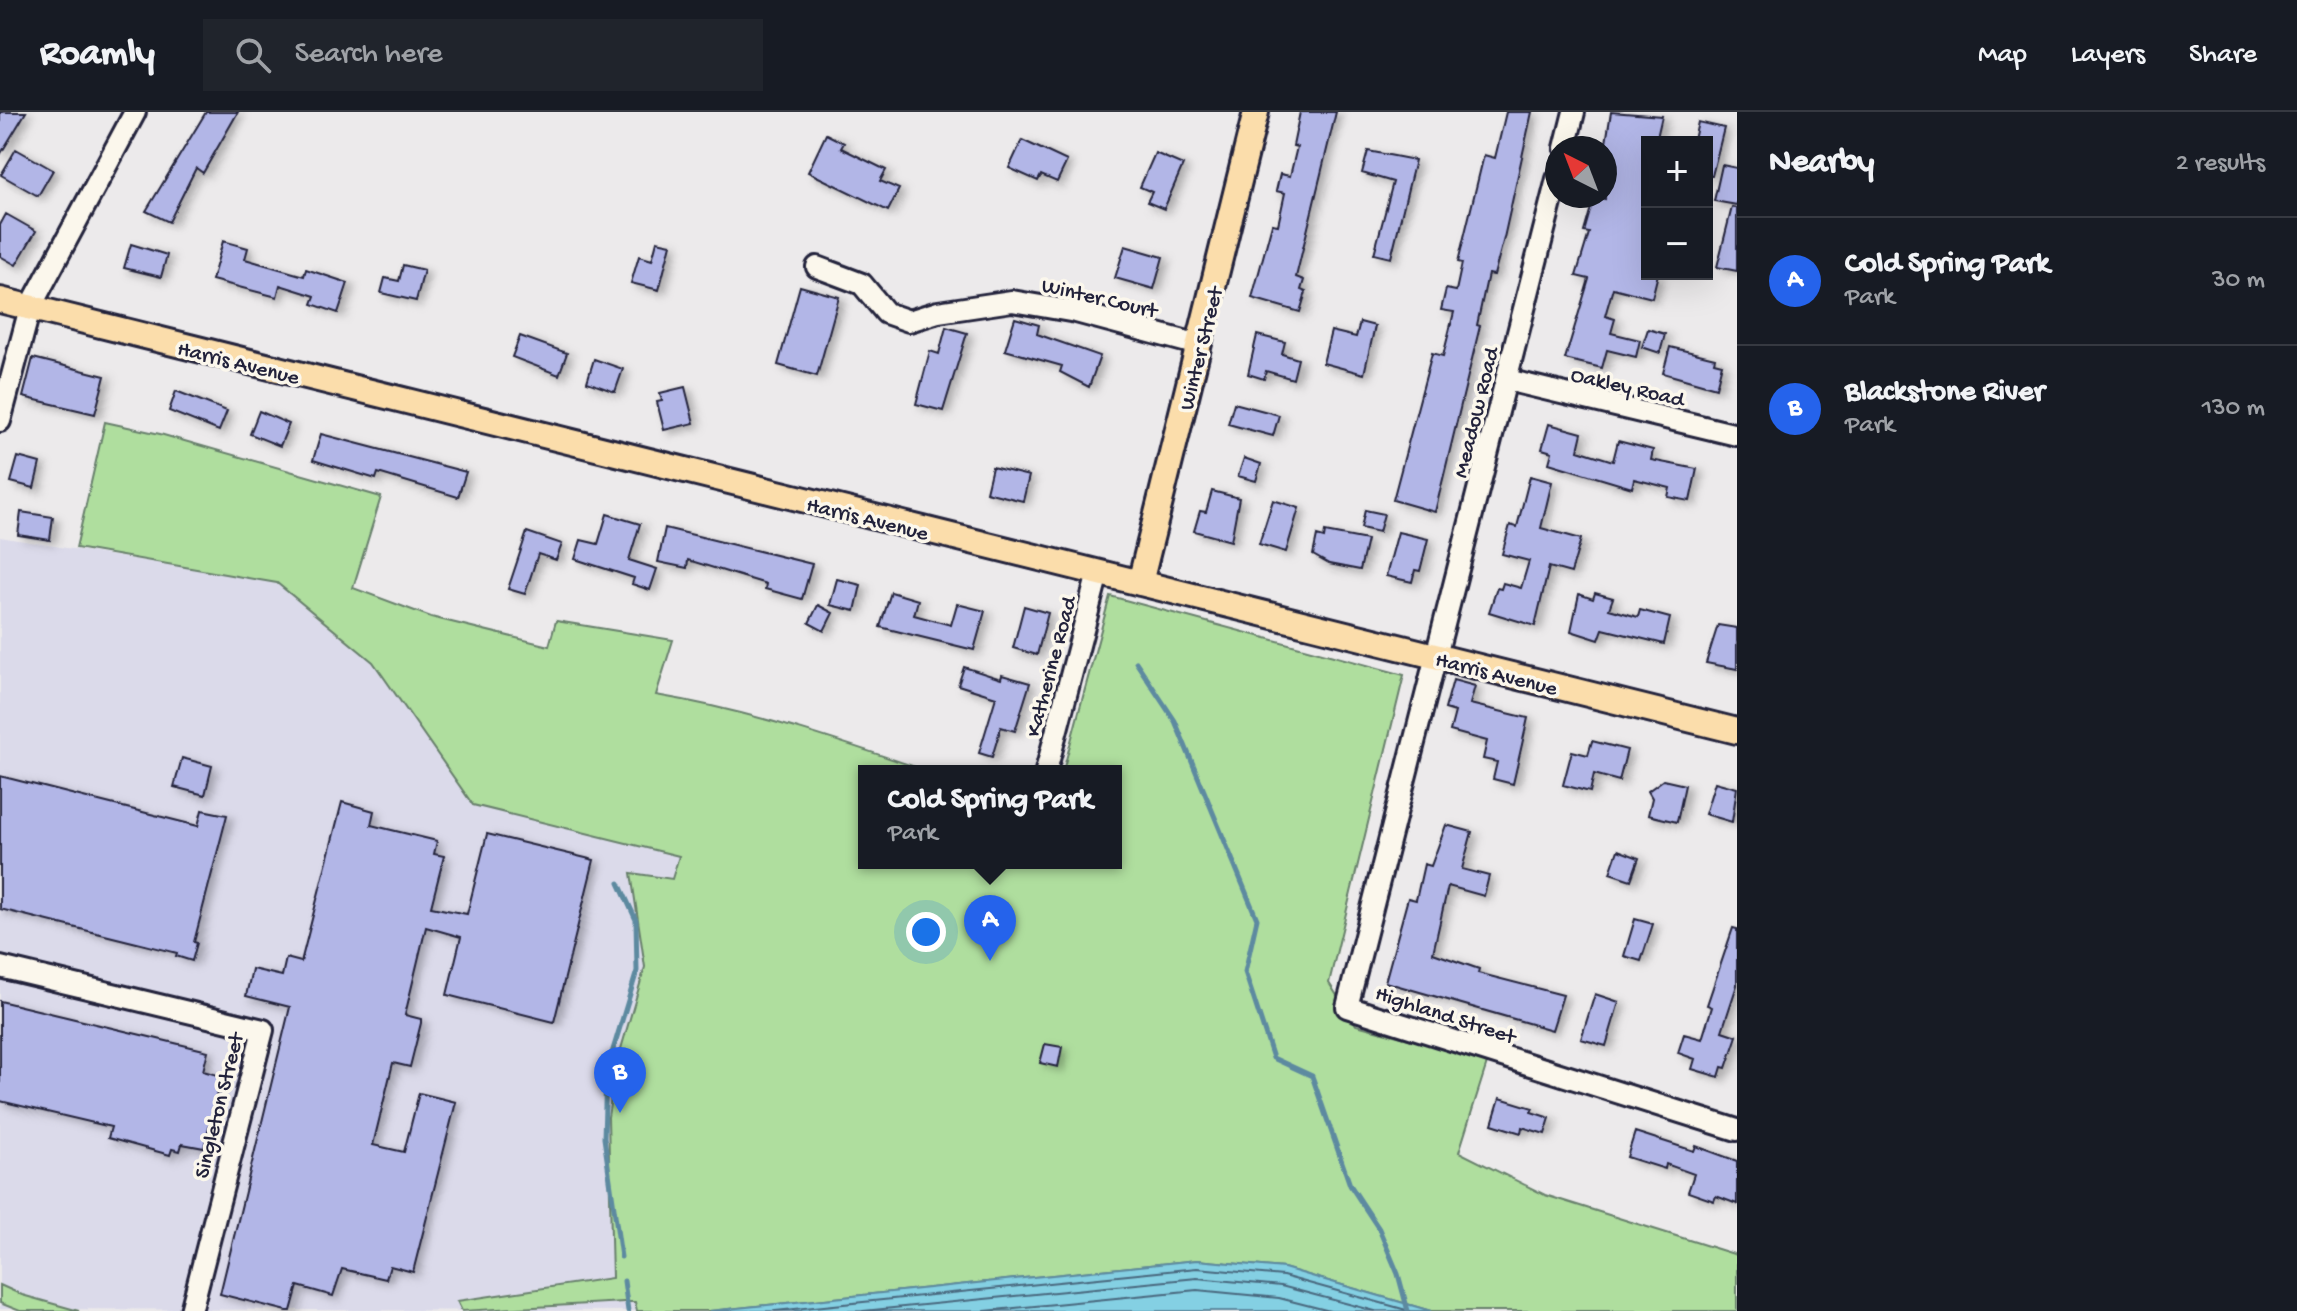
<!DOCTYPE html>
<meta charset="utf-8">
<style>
body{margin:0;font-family:"Gochi Hand",sans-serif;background:#20242c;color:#f1f3f6}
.controls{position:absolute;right:24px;top:24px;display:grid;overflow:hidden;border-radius:0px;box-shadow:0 8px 32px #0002}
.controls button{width:72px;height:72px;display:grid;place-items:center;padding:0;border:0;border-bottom:2px solid #363941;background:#171b24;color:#f1f3f6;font:40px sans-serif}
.compass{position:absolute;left:1545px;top:24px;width:72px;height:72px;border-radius:50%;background:#171b24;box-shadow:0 8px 32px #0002;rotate:318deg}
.you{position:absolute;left:926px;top:820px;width:28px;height:28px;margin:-20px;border:6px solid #fff;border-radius:50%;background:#1a73e8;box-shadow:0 0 0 12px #1a73e833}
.badge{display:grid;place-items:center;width:52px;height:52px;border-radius:50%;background:#2563eb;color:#fff;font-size:26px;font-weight:700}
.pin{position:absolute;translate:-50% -66px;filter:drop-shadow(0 2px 4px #0008)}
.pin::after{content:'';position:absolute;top:42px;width:28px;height:24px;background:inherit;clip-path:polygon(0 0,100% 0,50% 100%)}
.popup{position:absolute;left:858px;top:653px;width:264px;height:104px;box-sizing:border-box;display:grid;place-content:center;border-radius:0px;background:#171b24;filter:drop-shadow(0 2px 6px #0005);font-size:26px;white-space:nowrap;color:#9ea1a6}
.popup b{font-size:30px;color:#f1f3f6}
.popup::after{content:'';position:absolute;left:50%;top:100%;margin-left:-16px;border:16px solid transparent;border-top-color:#171b24}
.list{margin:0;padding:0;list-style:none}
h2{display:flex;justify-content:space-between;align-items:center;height:104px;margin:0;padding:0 32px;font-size:34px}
h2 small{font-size:26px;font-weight:400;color:#9ea1a6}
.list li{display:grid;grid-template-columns:52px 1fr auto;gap:24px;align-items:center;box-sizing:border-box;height:128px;padding:0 32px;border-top:2px solid #363941}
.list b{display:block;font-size:30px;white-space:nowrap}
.list p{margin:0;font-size:26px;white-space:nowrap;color:#9ea1a6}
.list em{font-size:26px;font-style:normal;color:#9ea1a6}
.icon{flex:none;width:44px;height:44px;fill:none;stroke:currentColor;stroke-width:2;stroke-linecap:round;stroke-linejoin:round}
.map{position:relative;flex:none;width:1737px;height:1199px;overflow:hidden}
header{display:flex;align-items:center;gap:48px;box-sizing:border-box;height:112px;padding:0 40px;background:#171b24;border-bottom:2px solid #363941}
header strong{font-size:38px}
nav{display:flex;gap:44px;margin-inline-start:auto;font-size:28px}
.search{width:560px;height:72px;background:#20242c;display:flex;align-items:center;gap:20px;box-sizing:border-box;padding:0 28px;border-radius:0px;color:#9ea1a6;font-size:30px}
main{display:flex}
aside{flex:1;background:#171b24}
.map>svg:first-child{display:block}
.built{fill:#dbdaea}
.green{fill:#afde9e;stroke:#68806c;stroke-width:2}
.water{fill:#84d0e3;stroke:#5d8aa0;stroke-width:2}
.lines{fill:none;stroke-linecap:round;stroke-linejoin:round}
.shore{stroke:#49687e;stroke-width:2}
.stream{stroke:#5d8aa0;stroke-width:5}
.building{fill:#b2b6e7;stroke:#22223b;stroke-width:2;filter:url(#shadow)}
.minor-casing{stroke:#22223b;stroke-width:26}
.major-casing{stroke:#22223b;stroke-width:30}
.minor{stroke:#fbf7ec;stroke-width:20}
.major{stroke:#fbddab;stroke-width:24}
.labels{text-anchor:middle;stroke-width:7;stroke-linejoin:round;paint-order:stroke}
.street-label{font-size:22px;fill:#22223b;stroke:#fbf7ec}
</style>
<header>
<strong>Roamly</strong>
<div class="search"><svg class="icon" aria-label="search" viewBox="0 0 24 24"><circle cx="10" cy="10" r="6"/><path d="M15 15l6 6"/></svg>Search here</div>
<nav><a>Map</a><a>Layers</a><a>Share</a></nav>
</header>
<main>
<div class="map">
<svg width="1737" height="1199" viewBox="0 0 1737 1199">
<defs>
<filter id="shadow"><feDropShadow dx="5.5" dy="3.5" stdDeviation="4" flood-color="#0004"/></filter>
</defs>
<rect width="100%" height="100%" fill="#eceaeb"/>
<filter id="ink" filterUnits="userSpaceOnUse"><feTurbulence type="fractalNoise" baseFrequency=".0125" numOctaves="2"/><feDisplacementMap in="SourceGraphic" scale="16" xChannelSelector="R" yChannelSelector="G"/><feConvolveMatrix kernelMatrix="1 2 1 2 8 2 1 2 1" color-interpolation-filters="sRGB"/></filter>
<g filter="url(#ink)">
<!-- built -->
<path class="built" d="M0,425l277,46 96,79 100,143 207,50 -72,262 29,194 -637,-2z"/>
<!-- green -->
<path class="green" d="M105,310l55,12 221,63 -28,91 78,29 118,29 7,-25 117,19 -17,55c95,16 181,45 271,76h-63v92h252v-92h-53l47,-175 294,79 -75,308 27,42 132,35 -29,92 86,43 192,60v56h-306l-147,-43 -87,-8 -488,51h-72l-2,-9h-11l-162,9 -5,-10 155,-23 -4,-161 8,-51 29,-99 -14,-94 41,6 7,-23 -206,-51 -100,-143 -96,-79 -201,-35z
M0,1173l22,10 57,16h-59l-20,-8z"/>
<!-- water -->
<path class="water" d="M1197,1148l87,8 147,43h-722z"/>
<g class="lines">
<!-- shore -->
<path class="shore" d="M775,1199l422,-43 86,8 127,35
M863,1199l334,-33 84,8 94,25
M985,1199l212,-21 82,8 51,13"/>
<!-- stream -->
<path class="stream" d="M1136,550l39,59 82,198 -12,53 28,86 39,18 38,109 29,44 19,45 10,37
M619,771l17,37 1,51 -31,102 -2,65 17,119
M624,1169l4,30"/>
</g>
<!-- building -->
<path class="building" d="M0,0h26l-26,43z
M206,0h32l-35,61 -7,-5 -27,54 -23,-11z
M1300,0h36l-40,165 8,3 -3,10 5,2 -6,20 -48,-14 20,-74 6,1 7,-32 -9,-2 4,-17 10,2 7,-29 -4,-1z
M1506,0h26l-28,126 -10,37 -6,-1 -11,51 3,1 -45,186 -42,-12 39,-147 11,3 11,-44 -13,-2 5,-21 10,2 6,-28 -4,-1 26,-107 11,3z
M1611,0l51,4 -6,26h-9v132h11l-6,24 -39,-10 -8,28 10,3 -4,14 29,7 -4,17 -29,-7 -5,18 -37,-9 24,-80 -13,-3 13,-43 -5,-1 10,-35 11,2v-50z
M1698,10l26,6 -12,48h-5v-34l-13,-2z
M826,22l18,9 -3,5 45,22 -6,11 19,8 -11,22 -80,-39z
M1022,28l45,21 -10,21 -16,-7 -3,6 -29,-13z
M16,37l37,21 -15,26 -37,-21z
M1368,39l47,9 -24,98 -17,-4 19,-72 -31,-9z
M1155,41l28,12 -19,44 -17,-7 5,-10 -12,-5z
M1722,53l15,3v37l-23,-4z
M1732,95l5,1v63l-20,-4z
M6,102l30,17 -20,34 -16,-9v-31z
M223,129l25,7 -3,11 59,17 2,-7 42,14 -10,30 -26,-9 3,-8 -35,-11 -3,12 -65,-17z
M657,129l14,3 -12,46 -28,-7 8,-27 13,4z
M131,132l36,11 -6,22 -37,-9z
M1125,134l38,11 -9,32 -39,-11z
M403,153l21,5 -8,31 -35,-8 4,-15 14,3z
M800,174l39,11 -22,79 -39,-11z
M1015,206l24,7 -2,9 63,22 -11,31 -29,-15 2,-6 -57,-16z
M1360,210l15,4 -11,48 -41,-11 8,-32 25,6z
M946,215l21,6 -24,78 -27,-7 14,-53 9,3z
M1648,217l17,5 -5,19 -18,-6z
M1257,223l28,7 -3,12 16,5 -5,20 -27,-8 -2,8 -16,-5z
M520,224l47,17 -8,22 -47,-18z
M1670,235l45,11 -1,4 8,2 -6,24 -53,-15z
M33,246l72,18 -10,38 -72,-17z
M594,247l29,10 -8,23 -28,-10z
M685,275l9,36 -30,7 -7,-28 5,-1 -2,-8z
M176,279l51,20 -8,20 -50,-20z
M1234,291l45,12 -6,21 -45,-12z
M259,299l30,13 -9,22 -30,-12z
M1549,312l33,9 -4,17 35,11 5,-20 35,9 -2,10 46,9 -7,32 -22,-4 2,-9 -36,-9 -2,9 -83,-25 3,-11 -10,-3z
M321,322l145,38 -8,25 -80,-24 -2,6 -63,-19z
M18,345l22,6 -6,25 -23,-6z
M1244,346l17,6 -5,17 -18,-5z
M992,355l37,9 -6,25 -37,-9z
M1530,364l22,6 -11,46 40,11 -10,34 -22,-6 -14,59 -46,-14 8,-24 4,1 2,-6 18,5 8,-27 -27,-7 8,-29 7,2z
M1212,379l27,7 -8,43 -37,-10 6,-20 6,1z
M1273,388l26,8 -13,44 -27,-8z
M1365,398l19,4 -5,18 -18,-4z
M21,400l32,5 -3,23 -32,-5z
M607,402l33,10 -11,36 28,9 -7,21 -18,-6 2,-6 -59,-19 6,-19 17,4z
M665,416l147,36 -10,35 -37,-10 1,-5 -78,-24 -1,8 -29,-6z
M527,420l35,12 -6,16 -18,-6 -13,40 -17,-5z
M1325,420l42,8 -7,30 -31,-6 -16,-9 4,-19 7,2z
M1398,420l30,7 -8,32 -5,-1 -3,12 -26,-6z
M837,467l24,6 -6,26 -25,-6z
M891,480l27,8 -4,15 37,10 6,-21 28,7 -11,39 -94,-23z
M1595,481l18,5 -4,11 29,8 2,-7 30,8 -6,26 -61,-15 -4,11 -28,-9 8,-37 14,5z
M818,493l15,8 -9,18 -15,-8z
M1024,494l24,7 -11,42 -24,-7z
M1718,513l19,3v41l-31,-6z
M964,555l37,12 1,-4 28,8 -15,48 -14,-4 -9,30 -13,-4 17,-56 -38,-12z
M1453,568l22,6 -5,18 58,14 -15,66 -20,-5 4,-17 -14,-3 4,-18 -37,-10 5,-19 -10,-3z
M1592,629l35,9 -8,31 -25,-7 -4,18 -27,-7 9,-34 16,4z
M182,646l30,8 -7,29 -31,-8z
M0,664l198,50 4,-16 25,5 -33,127 3,1 -5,18 -16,-5 1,-3 -177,-44z
M1663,668l22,5 -8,37 -29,-7 4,-17 -4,-7z
M1715,670l22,6 -5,34 -27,-8z
M342,690l32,9 -3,14 66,16 -3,13 10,2 -13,51 36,7 20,-80 107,26 -40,162 -107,-27 14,-58 -35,-10 -21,88 16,4v4l-11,44 -17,-4 -20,82 31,7 15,-59 37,9 -43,170 -23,-6 -4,13 -44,-10 -9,27 -35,-10 -7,25h-4l-67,-17 70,-287 -44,-11 6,-27 30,7 4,-18 15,4z
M1446,713l26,7 -10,37 27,7 -5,20 -36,-10 -15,67 46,16 -1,4 85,22 -11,35 -167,-48 23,-84 8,2 8,-36 7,2z
M1618,738l21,8 -8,22 -21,-7z
M1635,807l18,5 -12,37 -17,-5z
M1733,816l4,1v56l-15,46 15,5 -11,32 -4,-1 -3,10 -27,-8 3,-10 -17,-6 6,-19 18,5 10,-32 -5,-2z
M1595,882l24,8 -13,44 -25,-7z
M0,889l208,50 -5,20 18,5 -17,72 -22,-4 -2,7 -8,-2 -2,6 -62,-17 3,-11 -111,-26z
M1045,932l17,3 -4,20 -18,-4z
M1500,986l33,10 -2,4 19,6 -5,16 -23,-7 -1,6 -29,-9z
M1635,1020l59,19 2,-5 41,15v43l-21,-8 -2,5 -26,-9 6,-18 -28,-10 -1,5 -38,-12z"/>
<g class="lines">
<!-- minor casing -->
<g class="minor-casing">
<path id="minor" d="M1565,36l9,-36
M1557,67l-210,828 390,123
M817,155l45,17 24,29 23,8 29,-9 74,-11 64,11 123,33
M1507,268l230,55
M0,309l30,-113 105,-196
M1046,659l52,-198
M0,855l263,63 -72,281"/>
</g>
<!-- major casing -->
<g class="major-casing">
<path id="major" d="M0,188l1737,431
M1140,471l116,-471"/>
</g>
<!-- minor -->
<use href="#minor" class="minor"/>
<!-- major -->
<use href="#major" class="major"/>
</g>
</g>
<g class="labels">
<!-- street labels -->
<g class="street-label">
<text transform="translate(1100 184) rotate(13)" y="8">Winter Court</text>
<text transform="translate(1199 236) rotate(-76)" y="8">Winter Street</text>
<text transform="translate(239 249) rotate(14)" y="8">Harris Avenue</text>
<text transform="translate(1628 273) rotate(13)" y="8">Oakley Road</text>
<text transform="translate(1474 300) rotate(-76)" y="8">Meadow Road</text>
<text transform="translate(868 405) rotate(14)" y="8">Harris Avenue</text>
<text transform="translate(1049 554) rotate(-75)" y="8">Katherine Road</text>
<text transform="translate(1497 560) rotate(14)" y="8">Harris Avenue</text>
<text transform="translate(1446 901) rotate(18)" y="8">Highland Street</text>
<text transform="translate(217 993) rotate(-76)" y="8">Singleton Street</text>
</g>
</g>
</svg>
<div class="controls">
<button>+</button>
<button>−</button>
</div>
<svg class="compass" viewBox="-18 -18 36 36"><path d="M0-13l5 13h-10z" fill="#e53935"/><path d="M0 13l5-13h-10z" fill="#9ea1a6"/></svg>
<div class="you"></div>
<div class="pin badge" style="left:990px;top:849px">A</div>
<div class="popup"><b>Cold Spring Park</b>Park</div>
<div class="pin badge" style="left:620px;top:1001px">B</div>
</div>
<aside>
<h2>Nearby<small>2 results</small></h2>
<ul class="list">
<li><span class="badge">A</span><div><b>Cold Spring Park</b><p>Park</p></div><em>30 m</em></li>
<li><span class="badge">B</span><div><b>Blackstone River</b><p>Park</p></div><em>130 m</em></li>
</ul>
</aside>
</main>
